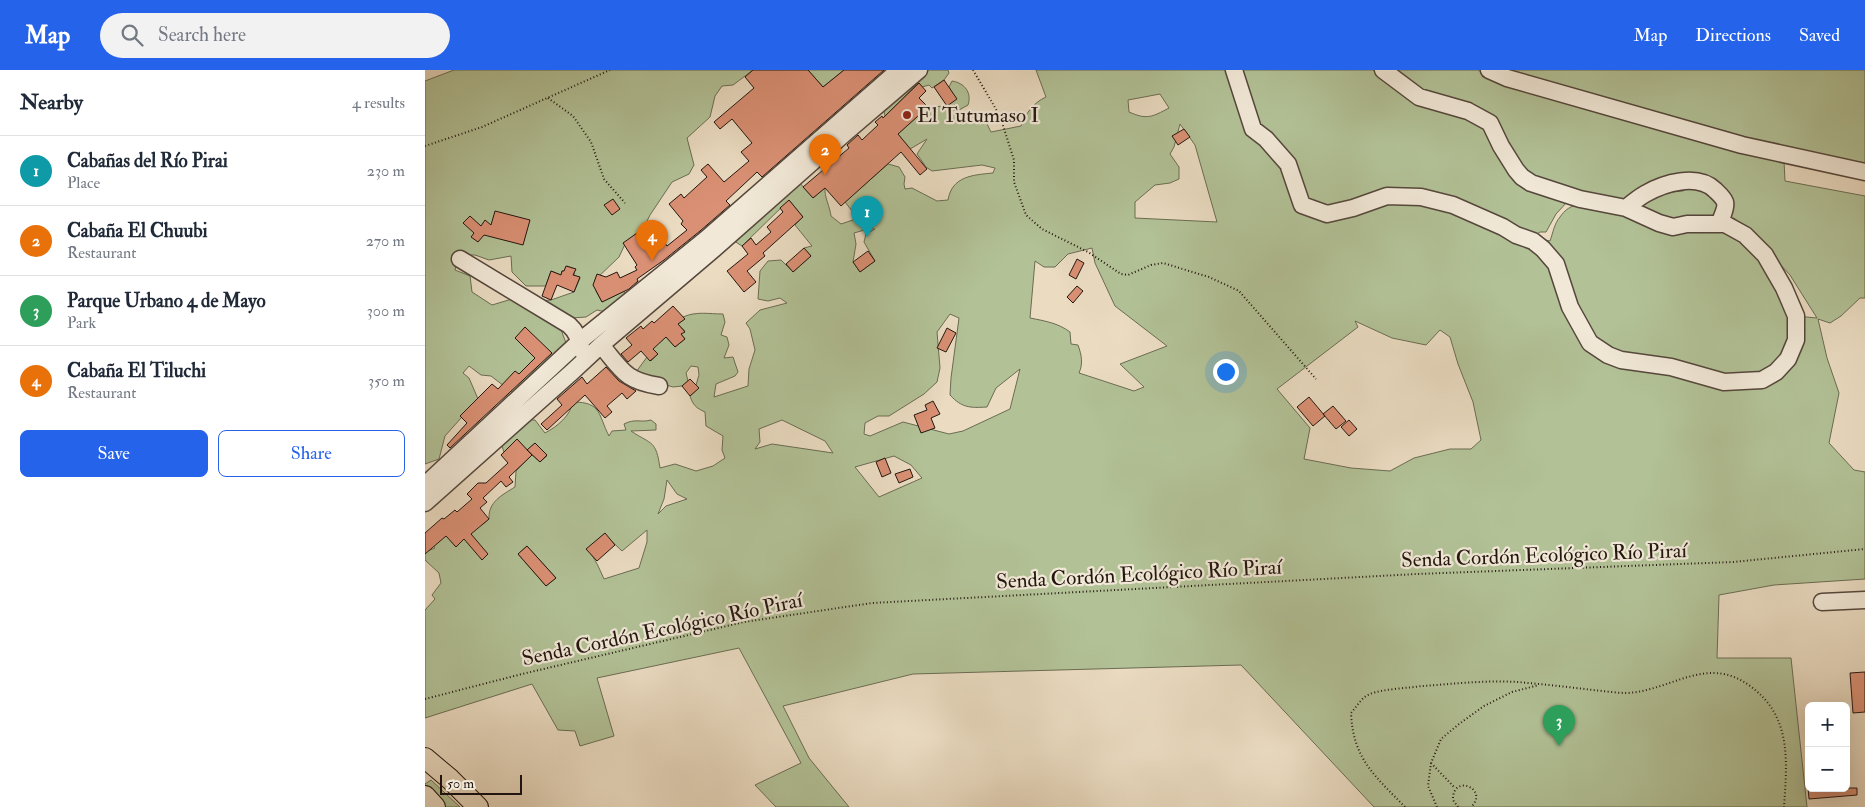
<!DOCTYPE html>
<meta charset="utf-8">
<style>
body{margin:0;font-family:"IM FELL Double Pica",serif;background:#f2f2f3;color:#1f2937}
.controls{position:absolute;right:15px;bottom:15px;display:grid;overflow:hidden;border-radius:8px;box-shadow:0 5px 20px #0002}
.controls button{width:45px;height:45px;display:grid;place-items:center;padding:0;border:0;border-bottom:1px solid #e0e1e3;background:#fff;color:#1f2937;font:25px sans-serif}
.scale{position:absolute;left:15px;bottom:12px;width:82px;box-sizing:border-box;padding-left:5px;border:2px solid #231610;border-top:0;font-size:14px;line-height:18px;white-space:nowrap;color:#231610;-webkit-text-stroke:4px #f1e8d7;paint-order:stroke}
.you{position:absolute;left:800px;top:301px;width:18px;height:18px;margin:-12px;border:4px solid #fff;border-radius:50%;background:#1a73e8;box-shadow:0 0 0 8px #1a73e833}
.badge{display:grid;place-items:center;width:32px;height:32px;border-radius:50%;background:#2563eb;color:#fff;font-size:16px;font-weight:700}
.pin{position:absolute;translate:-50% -41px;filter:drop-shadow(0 1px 2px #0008)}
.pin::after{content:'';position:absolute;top:26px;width:18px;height:15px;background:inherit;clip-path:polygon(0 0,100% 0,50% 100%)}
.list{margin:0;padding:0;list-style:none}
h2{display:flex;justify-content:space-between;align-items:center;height:65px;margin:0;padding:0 20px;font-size:21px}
h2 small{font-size:16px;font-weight:400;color:#747a83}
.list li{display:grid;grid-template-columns:32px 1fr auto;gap:15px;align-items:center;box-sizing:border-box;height:70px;padding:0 20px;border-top:1px solid #e0e1e3}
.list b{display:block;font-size:19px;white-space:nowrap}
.list p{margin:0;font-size:16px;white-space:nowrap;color:#747a83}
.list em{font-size:16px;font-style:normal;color:#747a83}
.actions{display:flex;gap:10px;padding:15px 20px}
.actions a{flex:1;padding:11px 0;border:1px solid #2563eb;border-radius:8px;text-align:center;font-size:18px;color:#2563eb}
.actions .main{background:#2563eb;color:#fff}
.icon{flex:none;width:28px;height:28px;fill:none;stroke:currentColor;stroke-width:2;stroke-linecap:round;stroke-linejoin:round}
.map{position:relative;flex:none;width:1440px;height:737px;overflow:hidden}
header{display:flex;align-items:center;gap:30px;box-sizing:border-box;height:70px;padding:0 25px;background:#2563eb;color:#fff}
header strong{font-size:24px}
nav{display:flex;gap:28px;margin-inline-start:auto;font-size:18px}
.search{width:350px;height:45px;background:#f2f2f3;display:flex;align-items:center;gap:12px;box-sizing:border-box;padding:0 18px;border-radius:28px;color:#747a83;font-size:19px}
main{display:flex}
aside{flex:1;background:#fff}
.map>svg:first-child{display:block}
.green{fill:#b2c196;stroke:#6a6c53;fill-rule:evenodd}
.building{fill:#da9074;stroke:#231610}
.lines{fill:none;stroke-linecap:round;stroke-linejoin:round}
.minor-casing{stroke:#55473c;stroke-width:19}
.major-casing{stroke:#231610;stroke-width:22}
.path{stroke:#231610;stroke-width:2;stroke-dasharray:1 2.5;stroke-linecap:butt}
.minor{stroke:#f1e8d7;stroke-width:16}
.major{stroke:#eadbc1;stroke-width:20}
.poi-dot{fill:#8f2418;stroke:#f1e8d7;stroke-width:2}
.labels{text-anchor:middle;stroke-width:4.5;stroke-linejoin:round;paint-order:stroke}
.poi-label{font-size:21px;fill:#231610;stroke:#f1e8d7;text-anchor:start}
.street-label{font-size:21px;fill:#231610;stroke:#f1e8d7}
</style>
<header>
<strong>Map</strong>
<div class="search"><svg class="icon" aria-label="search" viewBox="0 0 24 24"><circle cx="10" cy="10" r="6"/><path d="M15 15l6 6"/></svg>Search here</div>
<nav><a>Map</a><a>Directions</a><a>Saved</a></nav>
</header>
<main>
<aside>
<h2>Nearby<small>4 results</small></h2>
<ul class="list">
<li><span class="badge" style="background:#0f9aa8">1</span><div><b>Cabañas del Río Pirai</b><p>Place</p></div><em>230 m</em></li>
<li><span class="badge" style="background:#e8710a">2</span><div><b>Cabaña El Chuubi</b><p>Restaurant</p></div><em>270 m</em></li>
<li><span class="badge" style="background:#2e9e5b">3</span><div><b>Parque Urbano 4 de Mayo</b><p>Park</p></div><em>300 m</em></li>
<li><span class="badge" style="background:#e8710a">4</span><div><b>Cabaña El Tiluchi</b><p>Restaurant</p></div><em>350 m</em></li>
</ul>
<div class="actions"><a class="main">Save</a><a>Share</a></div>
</aside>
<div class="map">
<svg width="1440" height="737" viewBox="0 0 1440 737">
<rect width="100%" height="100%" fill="#eadbc1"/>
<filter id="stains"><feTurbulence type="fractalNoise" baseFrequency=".004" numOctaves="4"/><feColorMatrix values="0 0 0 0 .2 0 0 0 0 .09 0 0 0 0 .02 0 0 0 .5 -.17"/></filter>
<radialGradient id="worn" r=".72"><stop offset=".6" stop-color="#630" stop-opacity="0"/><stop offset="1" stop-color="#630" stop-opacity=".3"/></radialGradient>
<!-- green -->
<path class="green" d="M29,0h299l-20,15 -11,1 -7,10 -5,21 -23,21 7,27 -5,9 -17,8 -22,33 -8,16 -16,11 -7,15 -24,23 1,11 6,11 22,-11 2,9 -16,13 -13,-3 -11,7 -29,2 12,32 -48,48 -30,-23 -10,-1 -12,-9 -6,7 6,5 9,21 -33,37 -6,23 -14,5v-383zM34,185h16l14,5 22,-4 1,16 14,14h20l5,-15 10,4 1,-4h2l3,-5 8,3 -1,6 6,3 -6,14 -23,8 -13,1 -26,-2 -20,6 -20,-13 -2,-16 -15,-6z
M383,0h36l-21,17z
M479,0h44l1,3 -5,7 -12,8 -3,-3 -7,2 -4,-4 -33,33 -2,-8z
M611,0h341l28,23 18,11 26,4 34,16c9,7 11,18 15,27 15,34 34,41 68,48l2,2 -12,13 -10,18h-6l-8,5 18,4c3,-8 4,-17 10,-24 9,-13 18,-13 33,-12 31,4 46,21 74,28 18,4 34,-8 51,-6 28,4 69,66 74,92 3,10 -1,20 -2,29l6,-8v-24l21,2 -27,-43 -38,-41 -18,-16 -9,2 4,-17c-5,-10 -15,-25 -26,-28 -1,0 -8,1 -8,1 -34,-1 -47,16 -77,26 -24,-11 -75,-10 -94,-28 -18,-16 -16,-46 -38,-60 -11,-7 -23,-8 -36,-11 -25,-7 -36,-14 -54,-33h82l12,7 1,-7h374v97l-20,-4 -7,4 -89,-20 -108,-31 -46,-9 189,54 1,20 80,15v102h-5l-19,18 -11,7 -12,-4 9,39 12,35 -10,50 25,27 11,2v107l-91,6 -55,10 -2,63h74l16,149h-433l-133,-142 -328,9 -130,32 26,52 40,49h-73l-21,-22 46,-22 -62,-115 -142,30 17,58 -34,10 -5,-15 -17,-1 -26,-46 -107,34v-108l10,-11 -3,-4 9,-12 -2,-10 -14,-13v-11l3,2 7,-3 -4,-5 12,-11 13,15 6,-6 -5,-7 3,-2 4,5 8,-6 -7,-9 9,-8 9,10 6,-5c-1,-17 13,-24 26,-32l1,-16 16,-16 8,7 7,-6 -12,-13 -8,7 -10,-11 -13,13c-6,-14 4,-29 18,-32 4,-1 9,0 13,0l10,13c13,-7 25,-17 28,-31 29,0 25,13 36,34l3,-5 14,-1 -2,-6c12,-6 16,-1 27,-4l5,4v6l-25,1c21,14 25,9 29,37l15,-4 21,7 17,-5 12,-8 -3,-8 1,-14 -17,-10 -1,-14c-9,-4 -12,-7 -15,-16l9,-8 -3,-3 3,-10 -1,-8 -7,-1 -5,7 2,8 -6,5 -9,1 -36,-11 -1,-4 11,-15 4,4 7,-7 -8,-8 6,-6 3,3 7,-6 9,10 10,-8 -4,-5 4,-3 -7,-7 6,-5 -1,-2c14,-6 25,-3 40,-3l2,8 -4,13 6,2 2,8 -5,13 9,-1 5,15 -3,4 -19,8 -2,13 34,-11 1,-17 6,-19 -5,-21 -4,-6 14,-13 27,-7 -7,-5 -12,3 -10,-2 2,-28 8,-10 13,-1 12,12 18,-16 -7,-8 8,-2 -17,-21 8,-8 -14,-17 -47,46 -11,-7 1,-14 26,-26 15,-9 12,-10 14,2 14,16 12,-10c-1,8 5,19 6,28l10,8 12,-4 5,-7 -6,-2 -7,-9 43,-38 11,3 6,10 -1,7 1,5 7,-1 25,13 11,-1c4,-24 25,-25 45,-27l2,-5 -13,-3 -50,6 -6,-4 -9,-13 10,-15 -17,10 -12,-15 30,-27 19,-1 9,-7 -7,-12 3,-6c13,2 20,12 16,24l-9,5 -4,-6 -2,5 10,11 10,-6 11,4 7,14 30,-6c5,-13 12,-23 25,-29zM735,24l9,14c-17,9 -22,12 -40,4l-1,-12zM755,54l15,21 22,77 -82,-4v-16l20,-17 15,-2 9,-4v-12l-9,-13 4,-7zM443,159h7l-9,5 -2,8 11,19 -15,11 -7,-10 3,-18 -2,-11zM667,178l3,15 20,43 52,40 -47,18 24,23 -10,4 -55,-18c4,-9 3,-17 -1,-28l-7,-1 -1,-12c-12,-9 -25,-11 -40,-14l5,-57 9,6h11l13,-13zM525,244l9,4 -8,60 -1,17c12,13 20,13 37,12l9,-19 24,-19 -10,40 -47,22 -14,3 -46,-12 -33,14 -6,-2 1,-11 13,-7h11l35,-22 13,-12 3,-14 -3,-36zM930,251l37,17 34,7 14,-15 10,7 8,27 15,38 8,38 -10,9h-21l-36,9 -24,13 -39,-3 -47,-9 6,-31 -33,-39 81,-62zM357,350l43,21 8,12 -61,-9 -17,5 5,-7 -1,-13zM469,386l17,9 11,13 -43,19 -24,-30zM242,410l10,14 10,5 -21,7 -8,8 6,-15zM222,460v12l-8,26 -35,11c-5,-11 -9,-21 -17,-30l17,-15 18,17zM102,476l29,32 -10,8 -28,-32z
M1277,114l20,20 -4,10 -26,6h-28l-26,-13 12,-13 33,-3 7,-5z
M6,710l29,27h-22l-13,-14v-9z"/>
<!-- building -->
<path class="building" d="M328,0h55l15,17 21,-17h40l-122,107 -5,-5 -31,29 4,4 -30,26 -36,29 -27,19 1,2 -9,8 -27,13 -9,-17 4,-11 9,3 11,-5 3,6 17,-8 -2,-3 2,-2 -14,-22 28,-20 16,23 20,-16 -6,-6 2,-3 -14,-17 12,-10 3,4 23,-21 -6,-7 7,-6 16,18 25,-21 -8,-9 11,-9 -20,-24 -12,10 -6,-7 40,-34 -9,-11z
M519,10l13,19 -10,7 -13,-19z
M494,13l7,8 -7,7 9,9 -30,27 29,35 -7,6 -19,-23 -60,54 -16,-18 -12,10 -10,-11 46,-39 -2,-3 11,-10 4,5 16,-15 -3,-3 7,-6 1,2z
M759,59l6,8 -12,8 -6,-9z
M188,129l7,10 -8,6 -8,-10z
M364,130l14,17 -40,36 2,3 -18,15 9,11 -12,10 -17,-21 21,-17 -6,-8 9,-8 5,7 15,-13 -4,-5 16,-15 -3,-4z
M70,141l35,9 -7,25 -39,-10 -6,7 -7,-5 3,-4 -11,-10 7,-7 11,10 4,-6 6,5z
M379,178l7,8 -18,16 -7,-8z
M443,181l7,10 -15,11 -7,-10z
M652,189l7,4 -8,16 -7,-4z
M141,196l10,3 -3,6 7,2 -6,15 -17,-7 -6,15 -9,-4 9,-25 10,4 1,-4h2z
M652,216l6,5 -10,12 -6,-6z
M248,236l12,13 -7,5 7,8 -4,2 4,5 -10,8 -9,-10 -13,12 5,5 -8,7 -9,-10 -13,11 -7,-8 11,-9 -6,-7 15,-12 2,3 9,-8 2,2z
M100,257l27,26 -102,95 -3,-3 20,-22 -7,-7 32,-32 6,5 17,-18 4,3 16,-16 -20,-20z
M522,258l9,5 -10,19 -9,-4z
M181,297l13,14 17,10 -9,8 -5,-6 -15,13 5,6 -7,6 -20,-23 -38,35 -6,-6 21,-19 -5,-6 25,-22 5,7z
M265,309l9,9 -9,8 -8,-10z
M884,327l16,19 -12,10 -16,-19z
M508,331l7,13 -9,4 4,10 -14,5 -7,-18 13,-5 -2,-5z
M908,336l13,15 -10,8 -13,-15z
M924,350l8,9 -8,7 -8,-9z
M92,369l15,16 -23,22 4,5 -7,5 -5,-6 -18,17 4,4 -7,6 9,11 -18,15 17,20 -6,6 -18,-21 -8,8 -10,-11 -21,18v-21l17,-15 2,1 11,-9 2,2 15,-13 -5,-5 11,-11h8l22,-20 -7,-8z
M110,373l12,12 -7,7 -13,-12z
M460,388l6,15 -9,4 -6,-15z
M485,399l3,8 -14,6 -4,-9z
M180,463l10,12 -18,16 -11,-12z
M102,476l29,32 -10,8 -28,-32z
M1440,602v40l-12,1 -3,-40z
M1383,718h49v7l-48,4z"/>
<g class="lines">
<!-- minor casing -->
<g class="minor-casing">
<path id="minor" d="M809,0l19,59 13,10 22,25 14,41 25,9 26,-6 34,-12 34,1 32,8 50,22 13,8 17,6 10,8 13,15 14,43 20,36 18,12 13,5 50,7 53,15 38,-2 14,-8 12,-13 8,-19v-24l-12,-28 -19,-33 -20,-20 -20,-11h-38l-14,3 -14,-4 -33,-15 -46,-9 -49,-16 -9,-6 -6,-7 -15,-24 -11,-23 -22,-12 -49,-14 -36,-27
M1064,0l18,8 235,67 123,27
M1201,138c6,-5 12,-10 19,-14 19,-11 52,-21 70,-4 3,3 8,7 10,12 2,7 -4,14 -5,22
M35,189l109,66c8,7 11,15 13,26
M176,275c21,25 24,36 58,41
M0,415l155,-144 126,-102 193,-169
M0,433l147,-131 29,-27 113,-96 130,-115 75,-64
M1397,532l43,-2"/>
</g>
<!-- major casing -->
<g class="major-casing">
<path id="major" d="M0,688l25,21 28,28
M0,726l10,11"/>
</g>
<!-- path -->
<path class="path" d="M548,0l27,46 14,44v22l12,33 16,14 46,23 33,22 7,1 23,-10 12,-2 46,14 30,14 77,88
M123,28l25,18 18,26 13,37 21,24
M0,76l57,-19 128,-57
M0,629l97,-25 222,-52 128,-19 545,-29 316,-12 132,-13
M1006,693l24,25
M980,737c-30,-31 -52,-48 -54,-94 6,-7 11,-16 19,-19 12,-5 39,-6 52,-8 31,-2 64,-6 95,-4 25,2 51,5 76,8 11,1 23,3 34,3 44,-2 80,-39 123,-7 42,30 37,75 34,121
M1012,737l-9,-21 3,-23 10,-24 18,-15 25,-18 28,-14 27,-7
M1033,737l-5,-7c-1,-27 37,-11 18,7"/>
<!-- minor -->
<use href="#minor" class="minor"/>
<!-- major -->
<use href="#major" class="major"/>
</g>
<!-- markers -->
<circle class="poi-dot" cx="482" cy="45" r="5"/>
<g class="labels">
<!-- poi labels -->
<g class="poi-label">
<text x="492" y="52">El Tutumaso I</text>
</g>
<!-- street labels -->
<g class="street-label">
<text transform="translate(1119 485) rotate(-2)" y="7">Senda Cordón Ecológico Río Piraí</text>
<text transform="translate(714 504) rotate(-3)" y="7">Senda Cordón Ecológico Río Piraí</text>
<text transform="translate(237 559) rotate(-12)" y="7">Senda Cordón Ecológico Río Piraí</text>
</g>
</g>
<rect width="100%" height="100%" filter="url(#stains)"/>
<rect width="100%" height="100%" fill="url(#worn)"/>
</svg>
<div class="controls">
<button>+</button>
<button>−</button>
</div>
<div class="scale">50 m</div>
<div class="you"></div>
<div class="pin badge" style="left:442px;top:167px;background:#0f9aa8">1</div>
<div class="pin badge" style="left:400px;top:105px;background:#e8710a">2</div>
<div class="pin badge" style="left:1134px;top:676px;background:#2e9e5b">3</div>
<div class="pin badge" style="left:227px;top:191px;background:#e8710a">4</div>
</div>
</main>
